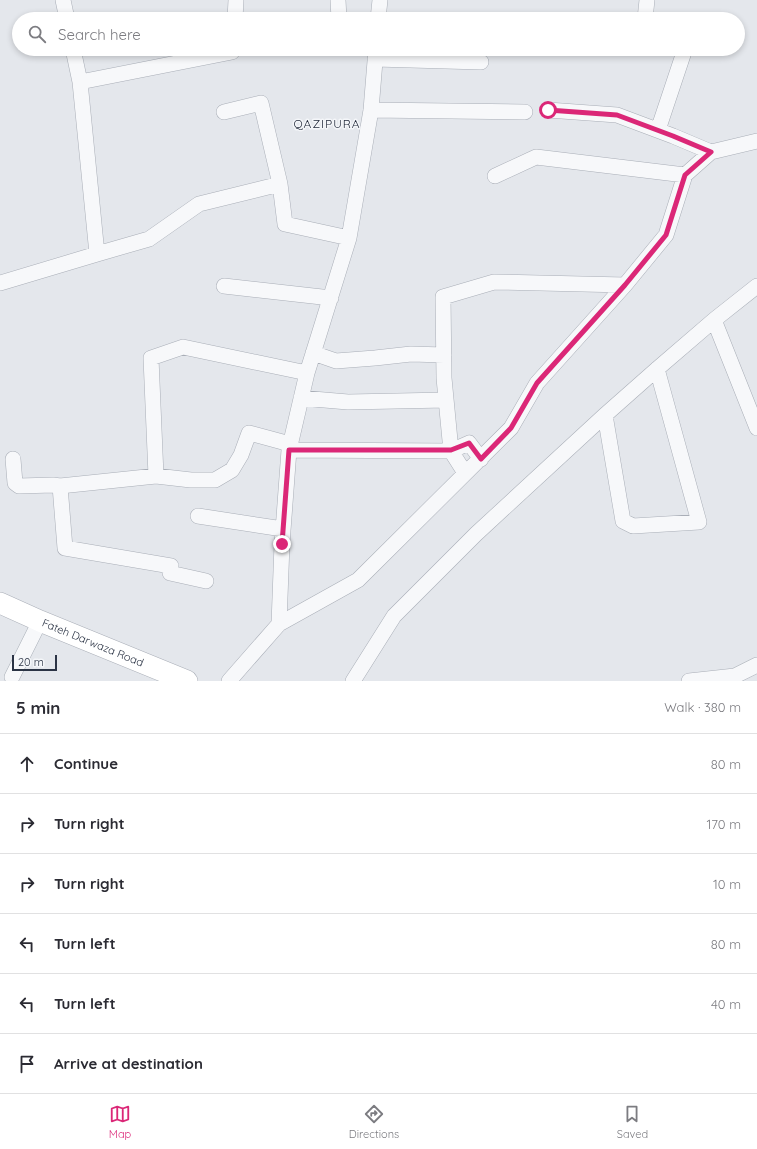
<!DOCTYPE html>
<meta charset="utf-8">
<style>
body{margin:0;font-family:Quicksand,sans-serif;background:#f7f7f7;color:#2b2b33}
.scale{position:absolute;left:12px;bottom:10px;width:45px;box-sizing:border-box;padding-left:4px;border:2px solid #2b3445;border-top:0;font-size:11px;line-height:14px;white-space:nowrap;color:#2b3445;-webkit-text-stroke:3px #f4f6f9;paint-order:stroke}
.stop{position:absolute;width:12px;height:12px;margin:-9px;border:3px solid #db2777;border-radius:50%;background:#fff}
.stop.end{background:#db2777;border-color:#fff;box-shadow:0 1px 4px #0008}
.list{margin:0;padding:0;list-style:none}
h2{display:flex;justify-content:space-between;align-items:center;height:52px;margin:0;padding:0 16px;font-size:17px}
h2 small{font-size:13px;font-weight:400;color:#7c7c81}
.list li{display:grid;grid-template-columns:26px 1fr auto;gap:12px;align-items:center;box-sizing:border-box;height:60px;padding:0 16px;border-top:1px solid #e1e1e2}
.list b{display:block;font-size:15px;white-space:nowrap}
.list em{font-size:13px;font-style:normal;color:#7c7c81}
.icon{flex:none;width:22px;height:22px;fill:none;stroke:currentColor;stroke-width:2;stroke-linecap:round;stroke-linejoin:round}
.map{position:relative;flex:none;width:757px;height:681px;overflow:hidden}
.search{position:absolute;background:#fff;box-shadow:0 2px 6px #0003;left:12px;right:12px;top:12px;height:44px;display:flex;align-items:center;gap:10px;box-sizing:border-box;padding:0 14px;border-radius:22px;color:#7c7c81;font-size:15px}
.sheet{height:412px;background:#fff}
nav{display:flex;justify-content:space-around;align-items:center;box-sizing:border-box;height:56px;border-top:1px solid #e1e1e2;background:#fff;font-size:11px;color:#7c7c81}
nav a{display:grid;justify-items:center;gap:2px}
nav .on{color:#db2777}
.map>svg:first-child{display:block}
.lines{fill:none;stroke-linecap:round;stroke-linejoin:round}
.minor-casing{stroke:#a9aeb7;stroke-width:16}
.secondary-casing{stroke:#a9aeb7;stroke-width:22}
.minor{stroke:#f7f8fa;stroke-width:15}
.secondary{stroke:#fff;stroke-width:21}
.route{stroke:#db2777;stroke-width:5}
.labels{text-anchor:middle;stroke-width:3;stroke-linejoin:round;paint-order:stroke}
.street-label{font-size:11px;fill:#2b3445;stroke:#f4f6f9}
.neighbourhood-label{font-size:12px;letter-spacing:1px;fill:#1d2536;stroke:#f4f6f9}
</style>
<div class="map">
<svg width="757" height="681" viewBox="0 0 757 681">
<rect width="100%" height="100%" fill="#e4e7ec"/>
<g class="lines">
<!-- minor casing -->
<g class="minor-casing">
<path id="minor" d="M63,0l4,19
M338,0l1,19
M235,19l1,-19
M378,19l2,-19
M645,19l2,-19
M73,49l7,33 17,172
M375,59l106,3
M80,82l152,-30v-3
M371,110l154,2
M548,110l69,5 56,21 38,16
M224,112l37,-9 19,81 5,40 64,14
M658,130l27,-81
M495,176l41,-19 149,18
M0,283l97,-29 52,-15 50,-35 81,-20
M224,286l107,12
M714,320l43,108
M313,353l23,8 39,-3 36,-4 33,1
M301,398l47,4 98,-2
M605,415l18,106 10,5 66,-4 -42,-153
M289,450l162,1 18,-8 12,16
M13,459l2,24 4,3 34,-1 7,1
M465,473l-14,-22 -7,-73 -1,-81 51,-15 131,3
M156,476l35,4h24l17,-10 9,-15 8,-22 41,11
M198,516l85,13
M206,581l-36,-8 1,-7 -106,-18 -5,-62 96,-10 -5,-118 32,-11 124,26
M279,624l3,-80 7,-94 18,-77 42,-135 22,-128 5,-61
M12,677l28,-56
M229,681l50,-57 79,-44 153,-152 26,-45 88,-98 41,-50 19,-60 26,-23 46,-11
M353,681l41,-65 82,-82 129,-119 52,-46 57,-49 43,-34
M689,681l46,-5 22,-11"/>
</g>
<!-- secondary casing -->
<g class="secondary-casing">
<g id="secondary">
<path id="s1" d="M0,603l40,18 147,60"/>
</g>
</g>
<!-- minor -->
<use href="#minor" class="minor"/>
<!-- secondary -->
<use href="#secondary" class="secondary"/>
</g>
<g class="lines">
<!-- route -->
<path class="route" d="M282,544l7,-94h162l18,-7 12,16 30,-31 26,-45 88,-98 41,-50 19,-60 26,-23 -38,-16 -56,-21 -69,-5"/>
</g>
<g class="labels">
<!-- street labels -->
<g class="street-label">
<text dy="4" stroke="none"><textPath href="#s1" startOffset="101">Fateh Darwaza Road</textPath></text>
</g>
<!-- neighbourhood labels -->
<g class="neighbourhood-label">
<text x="327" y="128">QAZIPURA</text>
</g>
</g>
</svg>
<div class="scale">20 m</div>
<div class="stop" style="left:548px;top:110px"></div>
<div class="stop end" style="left:282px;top:544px"></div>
<div class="search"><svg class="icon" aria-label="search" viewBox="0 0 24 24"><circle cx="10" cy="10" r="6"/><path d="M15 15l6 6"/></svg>Search here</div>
</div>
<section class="sheet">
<h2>5 min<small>Walk · 380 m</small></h2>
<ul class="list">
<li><svg class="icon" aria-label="ahead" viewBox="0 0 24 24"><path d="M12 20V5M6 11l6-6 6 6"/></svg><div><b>Continue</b></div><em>80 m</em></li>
<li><svg class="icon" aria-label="right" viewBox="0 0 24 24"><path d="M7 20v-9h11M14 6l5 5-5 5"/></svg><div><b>Turn right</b></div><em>170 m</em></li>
<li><svg class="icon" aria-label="right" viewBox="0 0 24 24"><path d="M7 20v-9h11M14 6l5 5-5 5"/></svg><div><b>Turn right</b></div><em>10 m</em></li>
<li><svg class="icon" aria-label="left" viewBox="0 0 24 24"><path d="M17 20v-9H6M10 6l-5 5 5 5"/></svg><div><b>Turn left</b></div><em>80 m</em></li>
<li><svg class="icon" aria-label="left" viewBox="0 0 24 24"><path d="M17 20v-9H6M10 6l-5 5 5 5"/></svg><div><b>Turn left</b></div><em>40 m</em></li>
<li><svg class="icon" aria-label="arrive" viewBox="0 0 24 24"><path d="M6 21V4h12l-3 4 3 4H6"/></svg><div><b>Arrive at destination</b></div></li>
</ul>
</section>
<nav>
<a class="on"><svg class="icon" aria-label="map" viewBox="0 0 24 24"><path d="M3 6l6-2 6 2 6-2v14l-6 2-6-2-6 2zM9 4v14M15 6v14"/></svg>Map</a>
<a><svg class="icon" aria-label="directions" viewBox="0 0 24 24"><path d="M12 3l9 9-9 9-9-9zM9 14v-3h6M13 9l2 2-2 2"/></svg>Directions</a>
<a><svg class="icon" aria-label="saved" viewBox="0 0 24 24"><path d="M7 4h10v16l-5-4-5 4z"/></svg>Saved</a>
</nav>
